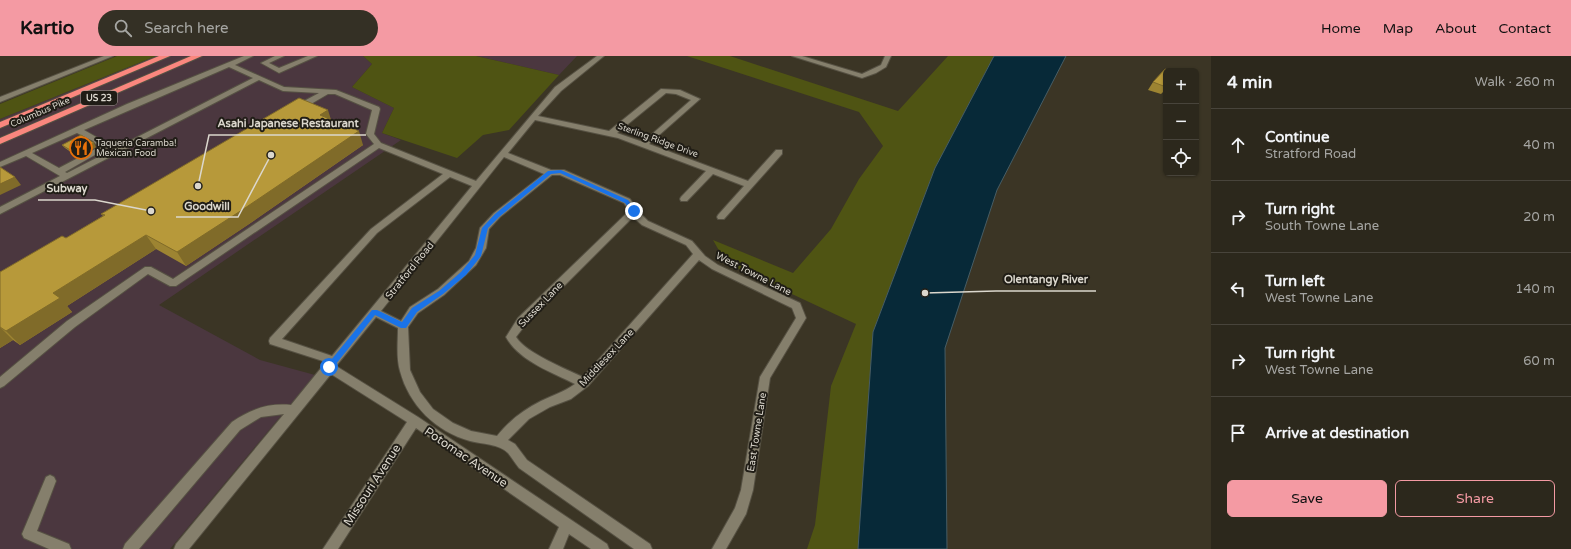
<!DOCTYPE html>
<meta charset="utf-8">
<style>
body{margin:0;font-family:"Varela Round",sans-serif;background:#343025;color:#f1f3f6}
.controls{position:absolute;right:12px;top:12px;display:grid;overflow:hidden;border-radius:6px;box-shadow:0 1px 3px #0004}
.controls button{width:36px;height:36px;display:grid;place-items:center;padding:0;border:0;border-bottom:1px solid #48443b;background:#2c281c;color:#f1f3f6;font:20px sans-serif}
.stop{position:absolute;width:12px;height:12px;margin:-9px;border:3px solid #1a73e8;border-radius:50%;background:#fff}
.stop.end{background:#1a73e8;border-color:#fff;box-shadow:0 1px 4px #0008}
.list{margin:0;padding:0;list-style:none}
h2{display:flex;justify-content:space-between;align-items:center;height:52px;margin:0;padding:0 16px;font-size:17px}
h2 small{font-size:13px;font-weight:400;color:#a6a6a3}
.list li{display:grid;grid-template-columns:26px 1fr auto;gap:12px;align-items:center;box-sizing:border-box;height:72px;padding:0 16px;border-top:1px solid #48443b}
.list b{display:block;font-size:15px;white-space:nowrap}
.list p{margin:0;font-size:13px;white-space:nowrap;color:#a6a6a3}
.list em{font-size:13px;font-style:normal;color:#a6a6a3}
.actions{display:flex;gap:8px;padding:12px 16px}
.actions a{flex:1;padding:9px 0;border:1px solid #f49aa3;border-radius:6px;text-align:center;font-size:14px;color:#f49aa3}
.actions .main{background:#f49aa3;color:#111}
.icon{flex:none;width:22px;height:22px;fill:none;stroke:currentColor;stroke-width:2;stroke-linecap:round;stroke-linejoin:round}
.map{position:relative;flex:none;width:1211px;height:493px;overflow:hidden}
header{display:flex;align-items:center;gap:24px;box-sizing:border-box;height:56px;padding:0 20px;background:#f49aa3;color:#111}
header strong{font-size:19px}
nav{display:flex;gap:22px;margin-inline-start:auto;font-size:14px}
.search{width:280px;height:36px;background:#343025;display:flex;align-items:center;gap:10px;box-sizing:border-box;padding:0 14px;border-radius:22px;color:#a6a6a3;font-size:15px}
main{display:flex}
aside{flex:1;background:#2c281c}
.map>svg:first-child{display:block}
.commercial{fill:#4b373f}
.green{fill:#4f5413}
.water{fill:#072938;stroke:#475d65}
.lines{fill:none;stroke-linecap:round;stroke-linejoin:round}
.minor-casing{stroke:#565143;stroke-width:2}
.highway-casing{stroke:#565143;stroke-width:2}
.minor{fill:#857f6c;fill-rule:evenodd}
.highway{fill:#fa877e;fill-rule:evenodd}
.wall{fill:#9d8432}
.shaded-wall{fill:#806b29}
.building{fill:#b7993a;stroke:#806b29}
.route{fill:#1a73e8}
.labels{text-anchor:middle;stroke-width:4;stroke-linejoin:round;paint-order:stroke}
.shield{fill:#201d16;stroke:#a39f96;stroke-width:1}
.shield-label{font-size:9px;font-weight:bold;fill:#dbd7cd}
.far-street-label{font-size:9px;fill:#dbd7cd;stroke:#201d16}
.far-poi-label{font-size:9px;fill:#dbd7cd;stroke:#201d16;text-anchor:start}
.street-label{font-size:10px;fill:#dbd7cd;stroke:#201d16}
.near-street-label{font-size:12px;fill:#dbd7cd;stroke:#201d16}
.leader{fill:none;stroke:#dbd7cd;stroke-width:1.5}
.callout-dot{fill:#dbd7cd;stroke:#201d16;stroke-width:1.5}
.callout-label{font-size:11px;text-anchor:middle;font-weight:bold;fill:#dbd7cd;stroke:#201d16;stroke-width:4;stroke-linejoin:round;paint-order:stroke}
</style>
<header>
<strong>Kartio</strong>
<div class="search"><svg class="icon" aria-label="search" viewBox="0 0 24 24"><circle cx="10" cy="10" r="6"/><path d="M15 15l6 6"/></svg>Search here</div>
<nav><a>Home</a><a>Map</a><a>About</a><a>Contact</a></nav>
</header>
<main>
<div class="map">
<svg width="1211" height="493" viewBox="0 0 1211 493">
<rect width="100%" height="100%" fill="#3b3525"/>
<!-- commercial -->
<path class="commercial" d="M156,0h207l9,8 -20,23 42,21 -12,25 19,7 -242,165 101,55 55,15 -145,174h-170v-430z
M476,0h101l-18,19z"/>
<!-- green -->
<path class="green" d="M117,0h39l-156,63v-15z
M363,0h113l83,19 -50,55 -26,5 -26,23 -75,-25 12,-25 -42,-21 20,-23z
M687,0h43l168,55 50,-55h46l-59,112 -62,164 -15,217h-51l8,-24 16,-139 25,-62 -130,-61 -13,-23 80,33 38,-44 28,-50 24,-33 -24,-34z"/>
<!-- water -->
<path class="water" d="M994,0h72l-69,134 -52,158 2,201h-89l15,-217 62,-164z"/>
<g class="lines">
<!-- minor casing -->
<g class="minor-casing">
<path id="minor" d="M104,0h9l-113,46v-5z
M244,0h9l-18,9 49,22 52,3 43,17 1,2 -6,25 7,9 95,38 79,-94 42,-31h7l-43,35 -23,25 71,15 52,-42 19,1 20,9 -51,45 99,37 28,-31h6v4l-58,65h-6l-1,-2 1,-2 26,-29 -31,-12 -26,27h-6l-1,-2 1,-2 25,-26 -88,-33 -83,-18 -27,33 43,17h13l66,29 9,13 9,9 44,20 13,15 13,9 82,38 6,15 -36,60 -17,112 -7,24 -20,35h-14l23,-41 6,-18 19,-113 36,-59 -4,-10 -80,-39 -13,-9 -111,126 -17,13 -21,8 -21,12 -21,21 7,4 12,16 123,84 2,5h-18l-115,-81c-4,-5 -7,-10 -11,-15 -9,-9 -26,-9 -38,-12 -34,-9 -61,-36 -70,-70 -4,-13 -2,-30 -2,-43l-22,-11 -40,49 82,51 189,127 2,5h-18l-22,-15 -6,15h-14l10,-22 -143,-99 -78,121h-15l84,-127 -76,-48 -142,175h-15l2,-5 108,-130 -23,3 -21,13 -101,119h-16l2,-5 107,-122c19,-13 36,-19 59,-17l35,-43 -56,-18 -1,-3 1,-3 101,-109 72,-55 -64,-26 -203,138h-6l-22,-12 -73,53 -71,59 -4,2v-11l67,-56 78,-54h6l22,12 201,-135 -8,-10 6,-24 -37,-16h-7l-29,17h-6v-4l26,-14 -36,-2 -24,-11 -259,134v-7l60,-31 -34,-20 -26,11v-5l127,-58zM229,11l24,11 -186,95 -2,-1 42,-24 -9,-10 -14,-8zM666,37l10,1 15,6 -48,42 -26,-9zM77,77l16,8 6,6 -40,21 -27,-15zM504,101l40,17 -50,39 -14,15 -4,20 -7,13 -31,28 -28,18 -9,14 -20,-10zM552,119h8l64,28 5,8 -111,107 -12,19c13,24 45,35 69,47 -13,9 -20,10 -34,17 -18,9 -32,20 -44,35l-26,-5 -18,-8 -20,-14 -13,-17 -10,-22 -2,-43 10,-14 26,-18 32,-30 10,-17 3,-19 11,-12zM450,121l22,9 -140,170 -50,-17 95,-106zM633,161l9,8 44,20 7,9 -110,123c-17,-8 -57,-24 -67,-40l10,-13z
M275,0h9l-15,7 10,5 29,-12h9l-38,17 -18,-10z
M792,0h10l60,18 19,-9 4,-9h6l-5,11 -10,6 -14,5z
M50,419l4,2 2,4 -19,50 32,13 2,5h-22l-25,-11 -2,-4 24,-57z"/>
</g>
<!-- highway casing -->
<g class="highway-casing">
<path id="highway" d="M159,0h11l-170,72v-6z
M191,0h11l-202,88v-6z"/>
</g>
<!-- minor -->
<use href="#minor" class="minor"/>
<!-- highway -->
<use href="#highway" class="highway"/>
</g>
<!-- wall -->
<path class="wall" d="M1166,15v18l-5,5 -13,-4 5,-8z
M331,63l32,26 -114,79 -63,42 -30,-17 -89,57 5,6 -52,33 -7,-5 -13,8v-76l66,-34 37,-22 -2,-2z
M62,89l34,2 -18,10 -13,-9z"/>
<!-- shaded-wall -->
<path class="shaded-wall" d="M328,54l4,13 -12,-8z
M359,75l4,14 -114,79 -63,42 -9,-14z
M94,87l2,4 -18,10 -3,-4z
M15,121l6,8 -21,10v-11z
M146,179l10,14 -89,57 5,6 -52,33 -14,-14 47,-38z
M0,271l13,13 -13,8z"/>
<!-- building -->
<path class="building" d="M1165,13l6,2h-5v16l-13,-5z
M299,42l29,12 -8,5 39,16 -117,79 -65,42 -31,-17 -93,58 7,5 -54,33 -6,-4v-55l62,-36 4,2 39,-23 -4,-1z
M81,79l13,8 -19,10 -13,-8z
M0,111l15,10 -15,7z"/>
<!-- route -->
<path class="route" d="M561,114l67,30 9,11 -5,1 -7,-9 -65,-30 -9,1 -52,43 -11,11 -7,28 -15,19 -23,19 -26,18 -11,16h-5l-26,-13 -43,54h-5v-4l45,-55h5l25,12 10,-14 27,-17 22,-19 14,-17 7,-27 13,-14 53,-43z"/>
<!-- icons -->
<defs>
<g id="restaurant-ring" transform="scale(1.15)"><circle r="9.5" fill="#201d16" stroke="#e8710a" stroke-width="1.5"/><path d="M-5-6h1v4h1v-4h1v4h1v-4h1v5L-1.5 .5V6h-2V.5L-5-1ZM5-6V6H3V1.5H1.5Q1.5-4 5-6Z" fill="#e8710a"/></g>
</defs>
<g fill-rule="evenodd">
<use href="#restaurant-ring" x="81" y="92"/>
</g>
<g class="labels">
<!-- shield labels -->
<rect class="shield" x="81" y="35" width="36" height="14" rx="3"/>
<g class="shield-label">
<text x="99" y="45">US 23</text>
</g>
<!-- far-street labels -->
<g class="far-street-label">
<text transform="translate(40 56) rotate(-23)" y="3">Columbus Pike</text>
<text transform="translate(658 84) rotate(20)" y="3">Sterling Ridge Drive</text>
</g>
<!-- far-poi labels -->
<g class="far-poi-label">
<text x="96" y="90">Taqueria Caramba!<tspan x="96" dy="10">Mexican Food</tspan></text>
</g>
<!-- street labels -->
<g class="street-label">
<text transform="translate(409 214) rotate(-51)" y="4">Stratford Road</text>
<text transform="translate(754 217) rotate(27)" y="4">West Towne Lane</text>
<text transform="translate(540 248) rotate(-46)" y="4">Sussex Lane</text>
<text transform="translate(606 301) rotate(-47)" y="4">Middlesex Lane</text>
<text transform="translate(756 376) rotate(-81)" y="4">East Towne Lane</text>
</g>
<!-- near-street labels -->
<g class="near-street-label">
<text transform="translate(466 401) rotate(34)" y="4">Potomac Avenue</text>
<text transform="translate(372 429) rotate(-57)" y="4">Missouri Avenue</text>
</g>
</g>
<!-- callouts -->
<path class="leader" d="M198 130L209 79H366M151 155L95 144H38M271 99L238 161H176M925 237L996 235H1096"/>
<g class="callout-dot">
<circle cx="198" cy="130" r="4"/>
<circle cx="151" cy="155" r="4"/>
<circle cx="271" cy="99" r="4"/>
<circle cx="925" cy="237" r="4"/>
</g>
<g class="callout-label">
<text x="288" y="71">Asahi Japanese Restaurant</text>
<text x="67" y="136">Subway</text>
<text x="207" y="154">Goodwill</text>
<text x="1046" y="227">Olentangy River</text>
</g>
</svg>
<div class="controls">
<button>+</button>
<button>−</button>
<button><svg class="icon" aria-label="locate" viewBox="0 0 24 24"><circle cx="12" cy="12" r="6"/><path d="M12 2v4M12 18v4M2 12h4M18 12h4"/></svg></button>
</div>
<div class="stop" style="left:329px;top:311px"></div>
<div class="stop end" style="left:634px;top:155px"></div>
</div>
<aside>
<h2>4 min<small>Walk · 260 m</small></h2>
<ul class="list">
<li><svg class="icon" aria-label="ahead" viewBox="0 0 24 24"><path d="M12 20V5M6 11l6-6 6 6"/></svg><div><b>Continue</b><p>Stratford Road</p></div><em>40 m</em></li>
<li><svg class="icon" aria-label="right" viewBox="0 0 24 24"><path d="M7 20v-9h11M14 6l5 5-5 5"/></svg><div><b>Turn right</b><p>South Towne Lane</p></div><em>20 m</em></li>
<li><svg class="icon" aria-label="left" viewBox="0 0 24 24"><path d="M17 20v-9H6M10 6l-5 5 5 5"/></svg><div><b>Turn left</b><p>West Towne Lane</p></div><em>140 m</em></li>
<li><svg class="icon" aria-label="right" viewBox="0 0 24 24"><path d="M7 20v-9h11M14 6l5 5-5 5"/></svg><div><b>Turn right</b><p>West Towne Lane</p></div><em>60 m</em></li>
<li><svg class="icon" aria-label="arrive" viewBox="0 0 24 24"><path d="M6 21V4h12l-3 4 3 4H6"/></svg><div><b>Arrive at destination</b></div></li>
</ul>
<div class="actions"><a class="main">Save</a><a>Share</a></div>
</aside>
</main>
